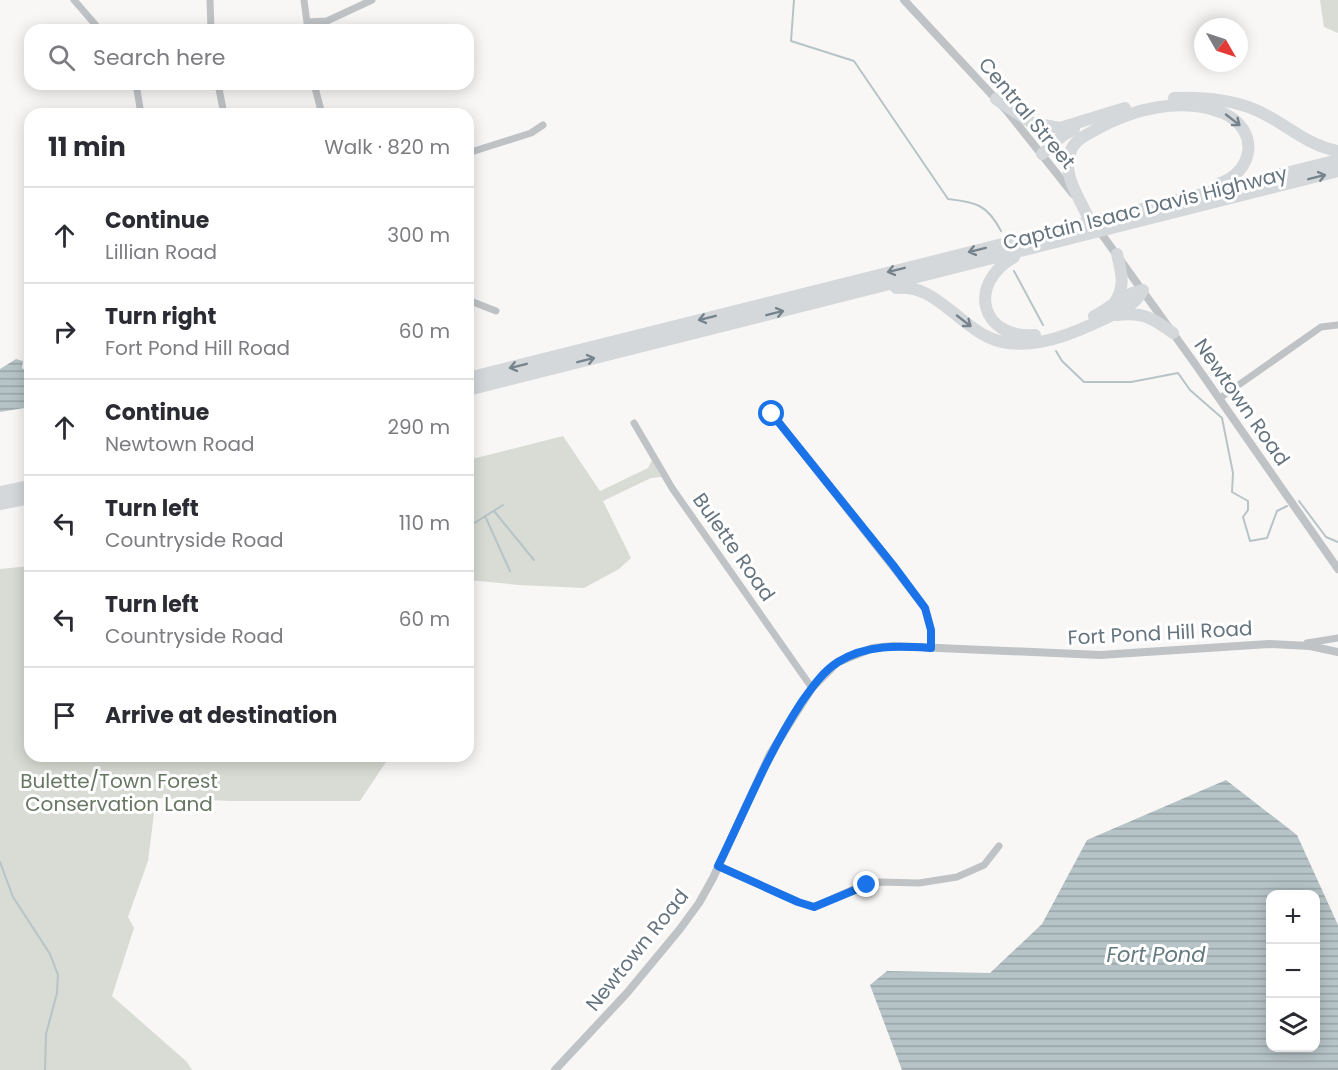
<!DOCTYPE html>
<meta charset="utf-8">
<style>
body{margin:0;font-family:Poppins,sans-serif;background:#f2f2f3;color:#2b2b33}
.controls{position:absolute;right:18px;bottom:18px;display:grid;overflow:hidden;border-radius:12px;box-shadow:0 3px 15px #0003}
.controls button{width:54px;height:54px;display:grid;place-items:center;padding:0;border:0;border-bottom:2px solid #e1e1e2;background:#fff;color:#2b2b33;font:30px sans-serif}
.compass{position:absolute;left:1194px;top:18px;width:54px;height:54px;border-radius:50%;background:#fff;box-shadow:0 3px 15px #0003;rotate:129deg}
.stop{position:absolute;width:18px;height:18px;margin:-14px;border:4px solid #1a73e8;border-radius:50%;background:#fff}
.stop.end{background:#1a73e8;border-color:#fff;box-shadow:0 2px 6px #0008}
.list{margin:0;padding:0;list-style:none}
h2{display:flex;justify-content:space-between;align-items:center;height:78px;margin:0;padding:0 24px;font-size:26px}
h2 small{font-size:20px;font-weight:400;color:#7c7c81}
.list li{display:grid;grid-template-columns:39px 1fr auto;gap:18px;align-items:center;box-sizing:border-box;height:96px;padding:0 24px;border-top:2px solid #e1e1e2}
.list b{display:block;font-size:22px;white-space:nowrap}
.list p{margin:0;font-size:20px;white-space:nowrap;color:#7c7c81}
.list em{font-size:20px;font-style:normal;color:#7c7c81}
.icon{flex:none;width:33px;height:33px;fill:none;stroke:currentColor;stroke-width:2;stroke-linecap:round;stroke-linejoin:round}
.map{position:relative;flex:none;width:1338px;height:1070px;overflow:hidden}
.search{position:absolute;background:#fff;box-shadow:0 3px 15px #0003;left:24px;top:24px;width:450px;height:66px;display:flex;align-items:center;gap:15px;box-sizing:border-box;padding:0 21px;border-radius:18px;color:#7c7c81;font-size:22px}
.panel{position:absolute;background:#fff;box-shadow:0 3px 15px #0003;left:24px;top:108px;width:450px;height:654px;border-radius:18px}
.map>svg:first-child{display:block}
.park{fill:#d8dcd4}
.water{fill:url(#water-rules);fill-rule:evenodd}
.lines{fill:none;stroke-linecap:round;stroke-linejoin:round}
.stream{stroke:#b7c4c7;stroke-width:2}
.minor{stroke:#bfc3c6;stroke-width:7}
.tertiary{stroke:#bfc3c6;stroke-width:8}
.motorway{stroke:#d4d8db;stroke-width:12}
.oneway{stroke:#76838c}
.route{stroke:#1a73e8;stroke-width:8}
.labels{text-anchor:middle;stroke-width:6;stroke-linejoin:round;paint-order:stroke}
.street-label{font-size:20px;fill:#65747e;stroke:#fff}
.park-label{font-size:20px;fill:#677763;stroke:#fff}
.water-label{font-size:21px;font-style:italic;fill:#647a7f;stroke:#fff}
</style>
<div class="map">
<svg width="1338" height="1070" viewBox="0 0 1338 1070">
<defs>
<pattern id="water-rules" width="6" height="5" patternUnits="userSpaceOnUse" patternTransform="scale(1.5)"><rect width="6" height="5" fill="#b7c4c7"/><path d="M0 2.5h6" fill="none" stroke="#98a4a7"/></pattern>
</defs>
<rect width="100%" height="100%" fill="#f8f7f5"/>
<!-- park -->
<path class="park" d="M1320,0h18v33l-14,-6z
M563,436l37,55 48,-23 4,-8 9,17 -10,1 -48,23 28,57 -12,11 -35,19 -65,-3 -51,-5v-120z
M30,566v190h360l-30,45h-128l-76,-3 -8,63 -20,56 6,11 -22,68 75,66 5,8h-192v-501z"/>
<!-- water -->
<path class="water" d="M16,359l7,2 -1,7 4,3 4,-1v37l-30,5v-43z
M1226,780l71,55 41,90v145h-436l-32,-85 17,-14 103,2 52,-49 45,-84zM1270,894h46v154h-46z"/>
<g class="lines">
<!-- stream -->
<path class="stream" d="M794,0l-3,41 63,20 94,138c27,3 39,5 53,32
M1014,271l29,54
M1056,351l6,10 22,21h47l47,-9 12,17 32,28 11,55 -1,19 16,9v9l-5,7 7,24 17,-3 10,-27 10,-5
M1299,501l27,36 12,5
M494,511l40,49
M485,516l25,55
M468,527l35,-22
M0,862l13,35 37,57 8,21 -1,18 -11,41 -1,36"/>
<!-- minor -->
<path class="minor" d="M74,0l26,30
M210,0l1,30
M304,0l4,30
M308,22l19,-1 45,-21
M136,84l5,30
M218,84l6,30
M314,84l8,30
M468,153l63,-20 12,-8
M468,300l28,11
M1220,398l101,-71 17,-2
M772,414l153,194 6,22v18
M634,423l38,65 140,200
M1307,643l31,-5
M719,866l79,36 16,5 40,-18 26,-7 39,1 38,-6 27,-12 15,-19"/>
<!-- tertiary -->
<path class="tertiary" d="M904,0l103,111 66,83
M1098,229l95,132 145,208
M555,1070l72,-77 53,-64 19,-26 14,-25 57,-124 42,-66 26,-26 35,-14 20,-2 207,9 169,-11 41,2 28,6"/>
<!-- motorway -->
<path class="motorway" d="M1174,98c28,-1 56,1 82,12 28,12 51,36 82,41
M996,99l36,24 28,5 65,-20
M1042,154l20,-18 12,-7
M1087,215c-9,-20 -26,-42 -16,-65 4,-10 15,-15 24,-20 37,-21 87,-34 128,-17 37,16 32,59 -5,71
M1014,257c-47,27 -34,82 21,78
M896,288c25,-2 39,10 58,25 10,8 21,18 34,24 33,16 75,1 107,-14 17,-8 39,-15 48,-33
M1115,302c11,-17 6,-30 2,-48
M1117,315c26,-3 36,3 56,18
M1094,316c18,-9 29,-22 49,-26
M468,378l870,-218
M468,390l870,-219
M0,492l30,-6
M0,504l30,-6"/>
</g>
<!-- one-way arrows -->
<defs><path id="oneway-shaft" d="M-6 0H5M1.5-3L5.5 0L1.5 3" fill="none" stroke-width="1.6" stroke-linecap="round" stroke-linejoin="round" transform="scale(1.5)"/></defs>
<g class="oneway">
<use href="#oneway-shaft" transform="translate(1233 120) rotate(38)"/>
<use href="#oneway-shaft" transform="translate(1317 177) rotate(-14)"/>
<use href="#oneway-shaft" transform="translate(977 250) rotate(166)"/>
<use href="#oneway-shaft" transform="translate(896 270) rotate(166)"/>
<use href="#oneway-shaft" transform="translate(775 313) rotate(-14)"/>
<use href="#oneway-shaft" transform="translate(707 318) rotate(166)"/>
<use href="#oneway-shaft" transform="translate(964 321) rotate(38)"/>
<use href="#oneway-shaft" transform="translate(586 360) rotate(-14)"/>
<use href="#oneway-shaft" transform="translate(518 366) rotate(166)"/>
</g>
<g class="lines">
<!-- route -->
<path class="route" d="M772,414l121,151 32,43 6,22v18c-33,-2 -64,-4 -93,14 -16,10 -27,27 -37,41 -34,52 -56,108 -83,163l80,36 16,5 53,-22"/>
</g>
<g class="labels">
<!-- street labels -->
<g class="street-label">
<text transform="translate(1027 113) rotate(50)" y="7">Central Street</text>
<text transform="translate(1145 208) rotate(-14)" y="7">Captain Isaac Davis Highway</text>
<text transform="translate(1242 402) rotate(55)" y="7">Newtown Road</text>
<text transform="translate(734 547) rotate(55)" y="7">Bulette Road</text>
<text transform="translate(1160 633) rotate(-3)" y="7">Fort Pond Hill Road</text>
<text transform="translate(637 950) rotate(-51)" y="7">Newtown Road</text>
</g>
<!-- park labels -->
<g class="park-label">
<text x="119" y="788">Bulette/Town Forest<tspan x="119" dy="23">Conservation Land</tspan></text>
</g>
<!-- water labels -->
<g class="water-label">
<text x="1156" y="962">Fort Pond</text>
</g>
</g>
</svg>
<div class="controls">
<button>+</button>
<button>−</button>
<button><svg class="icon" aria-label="layers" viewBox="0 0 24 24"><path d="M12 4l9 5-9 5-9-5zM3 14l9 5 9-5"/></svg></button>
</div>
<svg class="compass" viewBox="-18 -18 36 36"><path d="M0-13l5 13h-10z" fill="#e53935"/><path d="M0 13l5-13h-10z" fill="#7c7c81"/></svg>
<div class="stop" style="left:772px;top:414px"></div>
<div class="stop end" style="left:867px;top:885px"></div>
<div class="search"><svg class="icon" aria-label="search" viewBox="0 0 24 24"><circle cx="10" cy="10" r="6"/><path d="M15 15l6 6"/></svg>Search here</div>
<section class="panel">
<h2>11 min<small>Walk · 820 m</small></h2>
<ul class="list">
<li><svg class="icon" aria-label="ahead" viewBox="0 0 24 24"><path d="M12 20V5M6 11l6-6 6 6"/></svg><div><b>Continue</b><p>Lillian Road</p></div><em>300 m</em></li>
<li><svg class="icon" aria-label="right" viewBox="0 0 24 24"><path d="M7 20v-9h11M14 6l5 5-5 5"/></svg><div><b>Turn right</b><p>Fort Pond Hill Road</p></div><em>60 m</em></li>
<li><svg class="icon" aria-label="ahead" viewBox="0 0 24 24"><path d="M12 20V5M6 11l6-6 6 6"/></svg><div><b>Continue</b><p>Newtown Road</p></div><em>290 m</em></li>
<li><svg class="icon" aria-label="left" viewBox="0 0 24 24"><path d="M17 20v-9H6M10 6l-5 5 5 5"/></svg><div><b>Turn left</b><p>Countryside Road</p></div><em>110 m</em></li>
<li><svg class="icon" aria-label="left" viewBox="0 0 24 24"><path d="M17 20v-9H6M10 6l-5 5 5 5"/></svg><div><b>Turn left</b><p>Countryside Road</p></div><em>60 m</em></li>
<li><svg class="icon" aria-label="arrive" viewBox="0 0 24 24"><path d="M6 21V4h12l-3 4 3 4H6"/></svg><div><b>Arrive at destination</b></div></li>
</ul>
</section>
</div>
